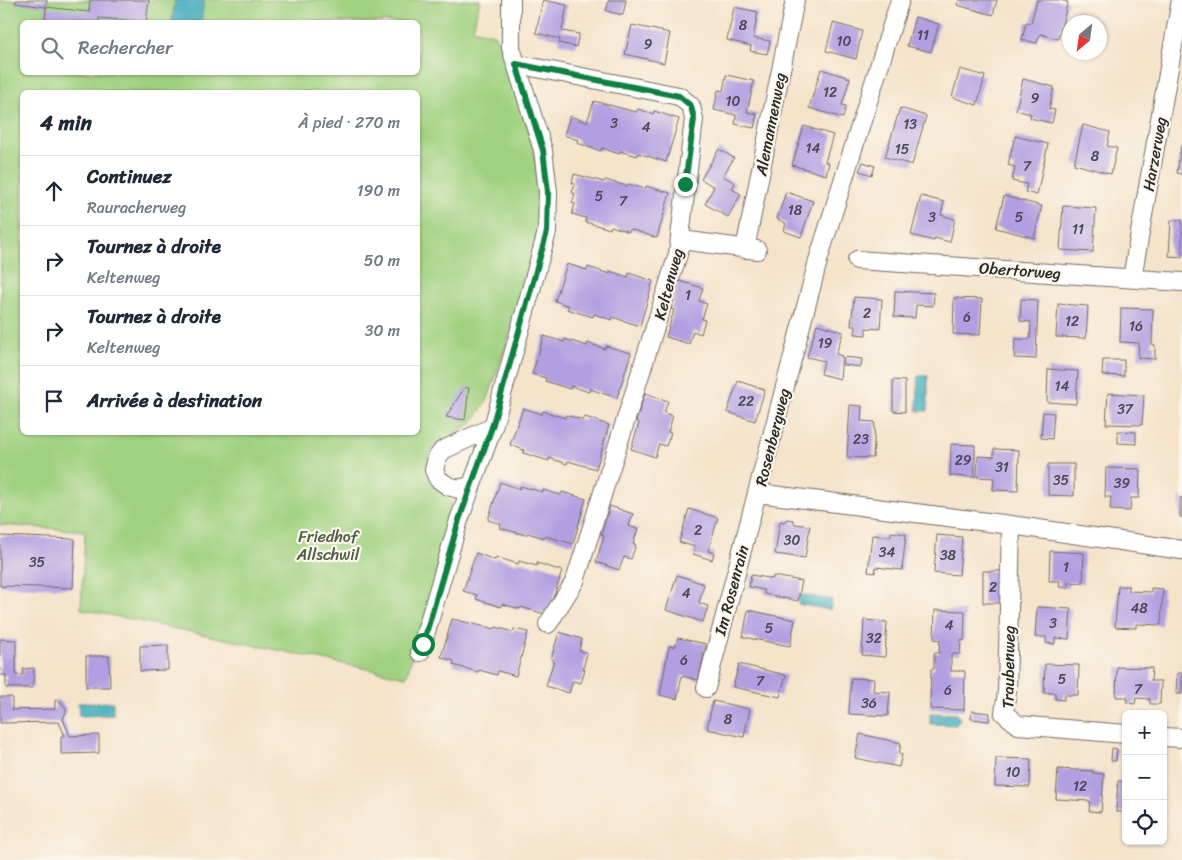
<!DOCTYPE html>
<html lang="fr">
<meta charset="utf-8">
<style>
body{margin:0;font-family:Sriracha,sans-serif;background:#f6f6f7;color:#1f2937}
.controls{position:absolute;right:15px;bottom:15px;display:grid;overflow:hidden;border-radius:8px;box-shadow:0 1px 4px #0004}
.controls button{width:45px;height:45px;display:grid;place-items:center;padding:0;border:0;border-bottom:1px solid #e0e1e3;background:#fff;color:#1f2937;font:25px sans-serif}
.compass{position:absolute;left:1062px;top:15px;width:45px;height:45px;border-radius:50%;background:#fff;box-shadow:0 1px 4px #0004;rotate:209deg}
.stop{position:absolute;width:15px;height:15px;margin:-11px;border:4px solid #0b8043;border-radius:50%;background:#fff}
.stop.end{background:#0b8043;border-color:#fff;box-shadow:0 1px 5px #0008}
.list{margin:0;padding:0;list-style:none}
h2{display:flex;justify-content:space-between;align-items:center;height:65px;margin:0;padding:0 20px;font-size:21px}
h2 small{font-size:16px;font-weight:400;color:#747a83}
.list li{display:grid;grid-template-columns:32px 1fr auto;gap:15px;align-items:center;box-sizing:border-box;height:70px;padding:0 20px;border-top:1px solid #e0e1e3}
.list b{display:block;font-size:19px;white-space:nowrap}
.list p{margin:0;font-size:16px;white-space:nowrap;color:#747a83}
.list em{font-size:16px;font-style:normal;color:#747a83}
.icon{flex:none;width:28px;height:28px;fill:none;stroke:currentColor;stroke-width:2;stroke-linecap:round;stroke-linejoin:round}
.map{position:relative;flex:none;width:1182px;height:860px;overflow:hidden}
.search{position:absolute;background:#fff;box-shadow:0 1px 4px #0004;left:20px;top:20px;width:400px;height:55px;display:flex;align-items:center;gap:12px;box-sizing:border-box;padding:0 18px;border-radius:8px;color:#747a83;font-size:19px}
.panel{position:absolute;background:#fff;box-shadow:0 1px 4px #0004;left:20px;top:90px;width:400px;height:345px;border-radius:8px}
.map>svg:first-child{display:block}
.green{fill:#a0d180;stroke:#667e56;fill-rule:evenodd}
.water{fill:#3facbd;stroke:#356c74}
.building{fill:#b19fe1}
.lines{fill:none;stroke-linecap:round;stroke-linejoin:round}
.minor-casing{stroke:#726b63;stroke-width:20}
.minor{stroke:#fff;stroke-width:18}
.route{stroke:#0b8043;stroke-width:6}
.labels{text-anchor:middle;stroke-width:4.5;stroke-linejoin:round;paint-order:stroke}
.number-label{font-size:14px;fill:#4c4858}
.street-label{font-size:16px;fill:#2b2b2b;stroke:#fbf7ec}
.park-label{font-size:16px;fill:#4e5d44;stroke:#fbf7ec}
</style>
<div class="map">
<svg width="1182" height="860" viewBox="0 0 1182 860">
<rect width="100%" height="100%" fill="#fbf7ec"/>
<filter id="ink" filterUnits="userSpaceOnUse"><feTurbulence type="fractalNoise" baseFrequency=".02" numOctaves="2"/><feDisplacementMap in="SourceGraphic" scale="10" xChannelSelector="R" yChannelSelector="G"/><feConvolveMatrix kernelMatrix="1 2 1 2 8 2 1 2 1" color-interpolation-filters="sRGB"/></filter>
<filter id="wash" filterUnits="userSpaceOnUse"><feTurbulence type="fractalNoise" baseFrequency=".0096" numOctaves="4" result="noise"/><feDisplacementMap in="SourceGraphic" scale="20" xChannelSelector="R" yChannelSelector="G"/><feGaussianBlur stdDeviation="1.12" result="paint"/><feColorMatrix in="noise" values="0 0 0 0 0 0 0 0 0 0 0 0 0 0 0 0 0 1.4 0 .05"/><feComposite in="paint" operator="in"/></filter>
<g filter="url(#wash)">
<rect width="100%" height="100%" fill="#f5e3ca"/>
<!-- green -->
<path class="green" d="M0,0h480l-7,29 21,5 7,10 27,84 5,20 6,35 -2,59 -6,28 -43,129 -16,24 -36,22 -9,14 1,12 23,31 2,10 -21,81 -26,84 -325,-68 4,-78 -85,-6 1,-332h-1zM22,22h396v50h-396zM22,92h396v340h-396z"/>
<!-- water -->
<path class="water" d="M175,0h29l-3,22h-29z
M918,376h10v35h-11z
M800,594l32,6 -2,10 -32,-6z
M113,702v13l-34,1 -1,-13z
M930,713l27,1 3,5 -4,6 -26,-1z"/>
<g id="blocks">
<!-- building -->
<path class="building" d="M16,0h31l-1,7 43,5 1,-12h59l-3,22 -47,-4v4h-54l1,-15 -31,-4z
M543,0l24,5 -5,26 17,3 -3,13 -17,-4 1,-4 -24,-6z
M609,0h17l-3,15 -17,-4z
M959,0h38l-4,15 -36,-10z
M1037,0h22l9,2 -10,37 -18,-5 -3,9 -15,-3 4,-18 5,1z
M734,7l24,5 -5,26 17,3 -3,13 -17,-3 1,-5 -24,-6z
M915,17l24,7 -8,28 -24,-6z
M833,23l29,8 -6,28 -30,-8z
M632,25l38,8 -6,30 -39,-9z
M821,69l29,9 -8,27 4,1 -3,12 -34,-10z
M960,69l25,7 -8,29 -25,-8z
M726,75l28,6 -7,31 10,2 -3,14 -19,-4 1,-9 -22,-5 4,-20 5,1z
M1023,79l31,8 -5,22 6,1 -3,13 -22,-5 1,-4 -15,-4z
M594,101l42,11 2,-3 15,5 1,-3 25,8 -13,43 -28,-9 -1,3 -17,-5 -1,3 -17,-6 -1,3 -24,-8 1,-3 -14,-5 6,-19 17,6z
M900,108l26,8 -14,49 -27,-8z
M1083,125l27,7 -3,14 10,2 -6,26 -37,-10z
M804,126l29,9 -8,27 4,1 -3,12 -34,-10z
M1015,136l33,8 -11,51 -12,-3 2,-8 -15,-3 3,-14 -7,-2z
M1181,146h1v28l-5,-1z
M719,149l15,9 -11,18 12,7 -3,6 9,5 -13,23 -23,-13 9,-17 -13,-8z
M863,162l12,4 -3,9 -13,-4z
M574,174l30,8 1,-2 22,6 1,-2 17,5 1,-3 24,7 -13,45 -27,-9 -1,3 -18,-6 -1,3 -25,-7 1,-4 -14,-4 3,-10 -3,-1 3,-9 -3,-1 3,-9 -3,-1z
M786,192l27,9 -12,36 -17,-6 2,-8 -9,-4z
M921,196l23,6 -3,13 14,4 -5,23 -16,-4v3l-23,-6z
M1004,196l38,10 -8,32 -38,-10z
M1063,206l33,2 -3,44 -33,-2z
M1171,220h11v37l-13,-1z
M567,264l20,6 1,-3 22,7v-3l18,6 1,-4 24,8 -13,45 -28,-9v3l-18,-6 -1,3 -26,-8 2,-3 -14,-5z
M679,281l24,7 -4,13 8,3 -5,15 3,1 -4,14 -8,-3 -4,13 -23,-7 8,-27 -3,-1z
M895,291l39,2 -1,13 -17,-1 -1,13 -21,-1z
M854,297l28,2 -2,30 -14,-1v7l-11,-1 1,-8h-5z
M954,298l28,1 -2,36 -27,-1z
M1021,299l17,1 -2,59 -22,-1 1,-19h15l1,-17 -11,-1z
M1058,304l30,2 -2,32 -30,-1z
M1121,308l32,1 -1,35 3,1v14l-17,-1 1,-15 -19,-1z
M817,324l26,8 -7,22 6,2 -2,23 -19,-5 3,-13 -17,-4z
M544,336l20,6 1,-3 22,7 1,-3 17,6 1,-3 25,7 -14,45 -27,-9 -1,3 -18,-6 -1,3 -25,-8 1,-3 -14,-4z
M844,357l18,2 -1,8 -18,-2z
M1103,360h21v16l-22,-1z
M1048,369l30,2 -2,33 -29,-2z
M893,380l12,1v31l-12,-1z
M738,381l27,9 -10,31 -28,-9z
M465,387l4,1 -4,32 -19,-3z
M645,393l23,8 -4,12 9,3 -5,16 3,1 -5,13 -7,-2 -4,13 -24,-8 8,-26 -3,-2z
M1108,393l36,2 -2,30 -36,-1z
M850,405l12,1 -1,15 14,1 -2,36 -26,-1z
M523,408l19,6 1,-3 22,7 1,-3 17,5 2,-3 24,8 -13,44 -28,-8 -1,3 -18,-6v3l-26,-8 1,-3 -14,-5z
M1043,412l11,1 -2,26 -11,-1z
M1118,431l18,1v12l-18,-1z
M951,444l24,1v32l-25,-1z
M994,449l25,1 -1,41 -25,-1 1,-12 -17,-1 1,-21 16,1z
M1048,464h26v32l-26,-1z
M1106,468l34,1 -1,29h-8l-1,13 -20,-1 1,-13h-6z
M500,482l20,7v-3l23,6v-2l18,5 1,-3 24,7 -13,45 -28,-8v2l-18,-5 -1,2 -26,-7 1,-4 -13,-4z
M1180,497l2,1v19h-2z
M610,506l23,8 -4,12 9,3 -5,15 3,1 -5,14 -7,-2 -5,13 -23,-8 8,-26 -3,-2z
M689,509l29,9 -10,33 6,2 -2,7 -19,-6 2,-7 -16,-5z
M787,519l6,1 2,4 15,2 -5,32 -30,-4 5,-33 4,1z
M891,532l15,2 -4,36 -26,-3 -1,6 -7,-1 4,-37 19,2z
M937,535l25,2 -3,38 -25,-2z
M0,536l75,3 -2,49 -73,-2z
M1050,551l34,2 -1,30 -15,-1v6l-9,-1 1,-6h-11z
M476,553l19,7 1,-3 22,7 1,-3 18,5v-3l25,8 -14,44 -27,-8 -1,2 -18,-5 -1,3 -25,-8 1,-4 -14,-4z
M983,571h21l-1,32h-20z
M677,575l27,9 -5,19 9,3 -5,16 -37,-12z
M751,575l22,4v-3l29,5 -4,20 -34,-7v-4l-15,-3z
M1118,586h11v5l22,1v-4l12,1 -2,36 -25,-1v4l-21,-1z
M1037,607l34,2 -2,30 -14,-1v6l-9,-1v-6h-11z
M748,610l47,10 -5,26 -47,-9z
M935,610l30,1 -1,30 -3,-1 -1,14h-9v17h14l-1,39 -34,-1 1,-40h3v-16h5l1,-13 -6,-1z
M452,619l43,10 1,-2 17,5 1,-3 14,3 -12,44 -18,-5 -1,4 -18,-5 -1,2 -25,-7 1,-4 -13,-4z
M864,620l23,2 -2,35 -23,-2z
M559,632l23,7 -3,11 8,3 -4,16h2l-4,14 -8,-2 -4,12 -23,-7 8,-26 -3,-1z
M678,638l28,6 -8,36 -16,-4 -5,23 -17,-4 9,-49 6,1z
M0,639l16,1v35h7v-6l11,-1 -1,20h-27v-13h-6z
M168,645v25l-28,1v-25z
M86,656h23l1,31h-24z
M739,664l47,11 -6,22 -47,-10z
M1045,664l34,1 -1,30h-14v5l-9,-1v-6h-11z
M1117,667l35,1 -1,13h10l-1,23h-10v-5l-14,-1 -1,6 -8,-1v-6h-11z
M1177,673h5v21h-6z
M851,678l23,1 -1,12 17,1 -2,24 -39,-2z
M0,697h12v13l43,-1v-9l5,1 6,7v4l-3,7 7,17 29,-1v18l-38,1v-18h4l-6,-14 -59,1z
M713,701l37,8 -6,28 -37,-8z
M972,711l18,2 -1,8 -18,-2z
M860,734l41,9 -2,11h3l-3,13 -44,-9z
M1112,748l5,1 -1,12h-5z
M996,758l35,1 -1,28 -35,-1z
M1058,769l35,2v2l11,1 -3,38 -12,-1 1,-10 -34,-2z
M1118,781h8v31h-10z"/>
</g>
</g>
<g filter="url(#ink)">
<use href="#blocks" fill-opacity="0" stroke="#726b63" stroke-width="1"/>
<g class="lines">
<!-- minor casing -->
<g class="minor-casing">
<path id="minor" d="M900,0l-81,257 -62,236 254,32 171,25
M516,64l163,32 12,10 3,13 -16,135 -103,327 -27,43
M689,241l68,9
M745,249l50,-249
M857,260l325,22
M1132,278l49,-278
M470,486l-11,3 -11,-3 -10,-7 -4,-9 3,-12 6,-8 50,-23
M1011,525l-4,166 -3,22 14,12 108,9
M420,652l39,-132 34,-93 54,-195 1,-40 -5,-42 -32,-102v-48
M706,688l51,-195
M1163,737l19,1"/>
</g>
<!-- minor -->
<use href="#minor" class="minor"/>
</g>
</g>
<g class="lines" filter="url(#ink)">
<!-- route -->
<path class="route" d="M423,644l36,-124 33,-93 55,-195 1,-40 -5,-42 -27,-86 163,32 12,10 3,13 -9,65"/>
</g>
<g class="labels">
<!-- number labels -->
<g class="number-label">
<text x="743" y="30">8</text>
<text x="923" y="40">11</text>
<text x="844" y="46">10</text>
<text x="648" y="49">9</text>
<text x="830" y="97">12</text>
<text x="1035" y="103">9</text>
<text x="733" y="106">10</text>
<text x="614" y="128">3</text>
<text x="910" y="129">13</text>
<text x="646" y="132">4</text>
<text x="813" y="153">14</text>
<text x="902" y="154">15</text>
<text x="1095" y="161">8</text>
<text x="1027" y="171">7</text>
<text x="599" y="201">5</text>
<text x="623" y="206">7</text>
<text x="795" y="215">18</text>
<text x="932" y="222">3</text>
<text x="1019" y="222">5</text>
<text x="1078" y="234">11</text>
<text x="688" y="300">1</text>
<text x="867" y="318">2</text>
<text x="967" y="322">6</text>
<text x="1072" y="326">12</text>
<text x="1136" y="331">16</text>
<text x="825" y="348">19</text>
<text x="1062" y="391">14</text>
<text x="746" y="406">22</text>
<text x="1125" y="414">37</text>
<text x="861" y="444">23</text>
<text x="963" y="465">29</text>
<text x="1002" y="472">31</text>
<text x="1061" y="485">35</text>
<text x="1122" y="488">39</text>
<text x="698" y="535">2</text>
<text x="792" y="545">30</text>
<text x="887" y="557">34</text>
<text x="948" y="560">38</text>
<text x="37" y="567">35</text>
<text x="1066" y="572">1</text>
<text x="993" y="592">2</text>
<text x="686" y="598">4</text>
<text x="1139" y="613">48</text>
<text x="1053" y="628">3</text>
<text x="949" y="630">4</text>
<text x="769" y="633">5</text>
<text x="874" y="643">32</text>
<text x="684" y="665">6</text>
<text x="1062" y="684">5</text>
<text x="760" y="686">7</text>
<text x="1138" y="694">7</text>
<text x="948" y="695">6</text>
<text x="869" y="708">36</text>
<text x="728" y="724">8</text>
<text x="1013" y="777">10</text>
<text x="1080" y="791">12</text>
</g>
<!-- street labels -->
<g class="street-label">
<text transform="translate(770 124) rotate(-79)" y="6">Alemannenweg</text>
<text transform="translate(1154 154) rotate(-80)" y="6">Harzerweg</text>
<text transform="translate(1020 270) rotate(4)" y="6">Obertorweg</text>
<text transform="translate(668 284) rotate(-75)" y="6">Keltenweg</text>
<text transform="translate(772 437) rotate(-76)" y="6">Rosenbergweg</text>
<text transform="translate(731 590) rotate(-75)" y="6">Im Rosenrain</text>
<text transform="translate(1008 667) rotate(-89)" y="6">Traubenweg</text>
</g>
<!-- park labels -->
<g class="park-label">
<text x="328" y="542">Friedhof<tspan x="328" dy="18">Allschwil</tspan></text>
</g>
</g>
</svg>
<div class="controls">
<button>+</button>
<button>−</button>
<button><svg class="icon" aria-label="locate" viewBox="0 0 24 24"><circle cx="12" cy="12" r="6"/><path d="M12 2v4M12 18v4M2 12h4M18 12h4"/></svg></button>
</div>
<svg class="compass" viewBox="-18 -18 36 36"><path d="M0-13l5 13h-10z" fill="#e53935"/><path d="M0 13l5-13h-10z" fill="#747a83"/></svg>
<div class="stop" style="left:423px;top:644px"></div>
<div class="stop end" style="left:685px;top:184px"></div>
<div class="search"><svg class="icon" aria-label="search" viewBox="0 0 24 24"><circle cx="10" cy="10" r="6"/><path d="M15 15l6 6"/></svg>Rechercher</div>
<section class="panel">
<h2>4 min<small>À pied · 270 m</small></h2>
<ul class="list">
<li><svg class="icon" aria-label="ahead" viewBox="0 0 24 24"><path d="M12 20V5M6 11l6-6 6 6"/></svg><div><b>Continuez</b><p>Rauracherweg</p></div><em>190 m</em></li>
<li><svg class="icon" aria-label="right" viewBox="0 0 24 24"><path d="M7 20v-9h11M14 6l5 5-5 5"/></svg><div><b>Tournez à droite</b><p>Keltenweg</p></div><em>50 m</em></li>
<li><svg class="icon" aria-label="right" viewBox="0 0 24 24"><path d="M7 20v-9h11M14 6l5 5-5 5"/></svg><div><b>Tournez à droite</b><p>Keltenweg</p></div><em>30 m</em></li>
<li><svg class="icon" aria-label="arrive" viewBox="0 0 24 24"><path d="M6 21V4h12l-3 4 3 4H6"/></svg><div><b>Arrivée à destination</b></div></li>
</ul>
</section>
</div>
